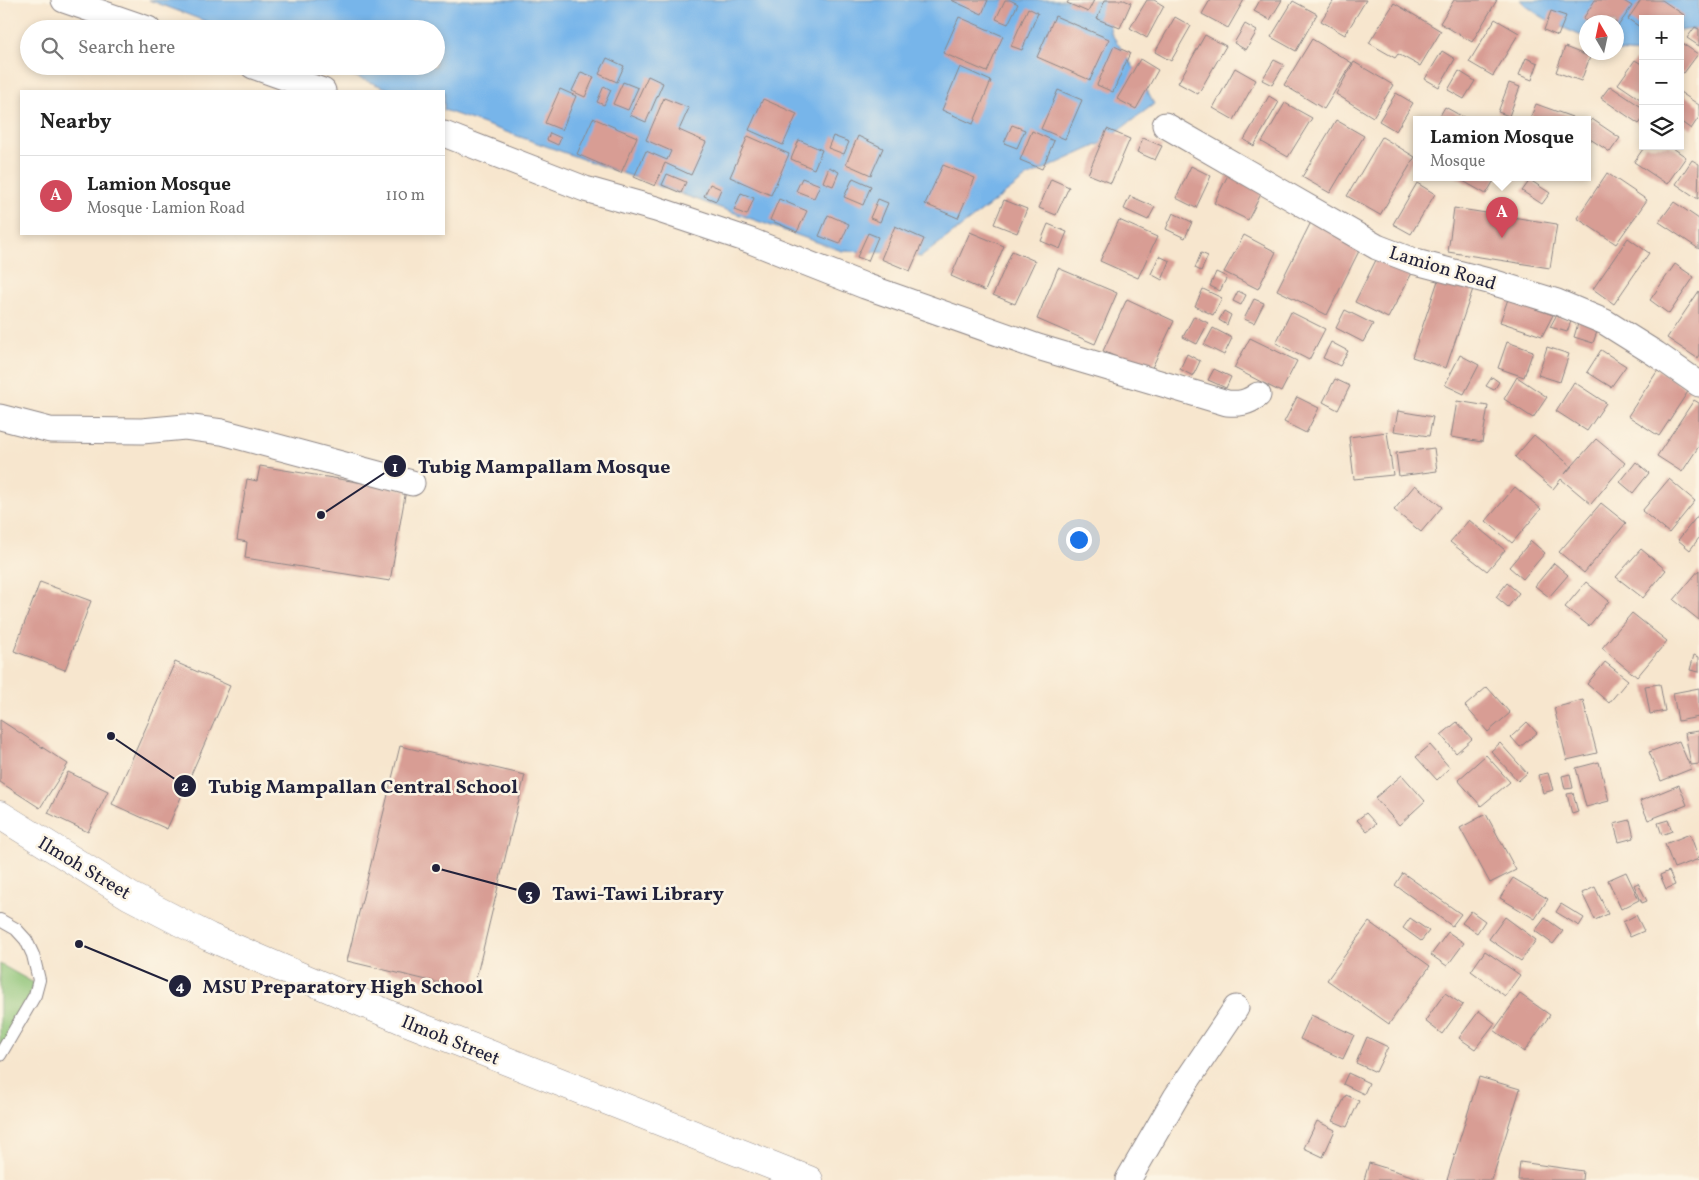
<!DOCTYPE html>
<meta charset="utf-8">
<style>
body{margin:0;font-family:Vollkorn,serif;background:#f2f2f2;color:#222}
.controls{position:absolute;right:15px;top:15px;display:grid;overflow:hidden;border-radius:0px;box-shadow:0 2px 8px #0003}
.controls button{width:45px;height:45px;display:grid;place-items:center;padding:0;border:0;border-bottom:1px solid #e0e0e0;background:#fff;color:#222;font:25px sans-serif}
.compass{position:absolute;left:1579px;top:15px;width:45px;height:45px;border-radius:50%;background:#fff;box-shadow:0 2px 8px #0003;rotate:351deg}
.you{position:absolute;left:1078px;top:539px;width:18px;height:18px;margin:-12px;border:4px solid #fff;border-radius:50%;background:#1a73e8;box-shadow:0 0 0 8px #1a73e833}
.badge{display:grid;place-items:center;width:32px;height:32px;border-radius:50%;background:#d1495b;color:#fff;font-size:16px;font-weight:700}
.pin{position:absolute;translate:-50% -41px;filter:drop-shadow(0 1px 2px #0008)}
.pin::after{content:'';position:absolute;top:26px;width:18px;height:15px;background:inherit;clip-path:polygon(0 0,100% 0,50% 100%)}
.popup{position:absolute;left:1413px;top:116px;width:178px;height:65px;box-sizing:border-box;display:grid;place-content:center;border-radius:0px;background:#fff;filter:drop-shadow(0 1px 4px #0005);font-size:16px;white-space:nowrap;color:#767676}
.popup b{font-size:19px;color:#222}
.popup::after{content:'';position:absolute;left:50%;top:100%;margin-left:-10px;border:10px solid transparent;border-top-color:#fff}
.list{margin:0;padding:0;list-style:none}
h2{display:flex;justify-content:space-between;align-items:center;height:65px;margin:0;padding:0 20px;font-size:21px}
h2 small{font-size:16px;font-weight:400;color:#767676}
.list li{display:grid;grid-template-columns:32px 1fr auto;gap:15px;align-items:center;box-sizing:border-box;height:80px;padding:0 20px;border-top:1px solid #e0e0e0}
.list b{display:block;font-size:19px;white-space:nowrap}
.list p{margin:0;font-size:16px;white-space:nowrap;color:#767676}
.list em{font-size:16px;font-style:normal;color:#767676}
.icon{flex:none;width:28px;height:28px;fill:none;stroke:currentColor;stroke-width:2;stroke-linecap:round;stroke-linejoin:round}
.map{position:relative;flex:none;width:1699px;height:1180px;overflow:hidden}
.search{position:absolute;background:#fff;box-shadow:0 2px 8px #0003;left:20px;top:20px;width:425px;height:55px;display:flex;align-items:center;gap:12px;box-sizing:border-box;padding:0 18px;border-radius:28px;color:#767676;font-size:19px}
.panel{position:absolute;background:#fff;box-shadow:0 2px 8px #0003;left:20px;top:90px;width:425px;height:145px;border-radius:0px}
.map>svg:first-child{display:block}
.green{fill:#8cc376;stroke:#577258}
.water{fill:#77b5ea;stroke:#4c6c92}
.building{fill:#d89d94}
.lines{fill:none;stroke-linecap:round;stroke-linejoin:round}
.service-casing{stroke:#8c8484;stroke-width:14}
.minor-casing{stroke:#8c8484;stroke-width:27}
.tertiary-casing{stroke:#8c8484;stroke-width:29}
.service{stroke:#fff;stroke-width:12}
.minor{stroke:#fff;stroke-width:25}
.tertiary{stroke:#fff;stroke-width:28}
.labels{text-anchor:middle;stroke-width:5;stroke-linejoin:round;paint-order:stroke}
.street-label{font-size:19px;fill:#22223b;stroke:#fcf5e5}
.leader{fill:none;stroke:#22223b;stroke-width:2}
.callout-dot{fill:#22223b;stroke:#fcf5e5;stroke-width:2}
.mark-label{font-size:15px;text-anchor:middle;font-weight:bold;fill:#fff}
.callout-label{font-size:20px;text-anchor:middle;font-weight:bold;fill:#22223b;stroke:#fcf5e5;stroke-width:5;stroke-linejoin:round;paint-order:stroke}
</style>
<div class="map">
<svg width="1699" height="1180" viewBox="0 0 1699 1180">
<rect width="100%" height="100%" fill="#fcf5e5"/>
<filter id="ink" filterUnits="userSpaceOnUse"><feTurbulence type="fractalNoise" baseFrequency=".02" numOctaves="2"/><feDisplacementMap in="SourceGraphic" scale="10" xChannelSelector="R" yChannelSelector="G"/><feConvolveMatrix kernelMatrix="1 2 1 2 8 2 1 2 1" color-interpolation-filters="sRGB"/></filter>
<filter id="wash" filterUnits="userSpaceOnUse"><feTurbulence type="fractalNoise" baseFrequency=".0096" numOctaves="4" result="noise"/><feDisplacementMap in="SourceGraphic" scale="20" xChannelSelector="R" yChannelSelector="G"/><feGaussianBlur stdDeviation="1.12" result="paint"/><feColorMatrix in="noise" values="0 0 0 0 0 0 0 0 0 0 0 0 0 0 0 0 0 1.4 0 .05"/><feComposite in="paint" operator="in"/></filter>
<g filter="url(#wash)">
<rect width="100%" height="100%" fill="#f7e6ce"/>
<!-- green -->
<path class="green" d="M0,964l41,23 -41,72z"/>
<!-- water -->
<path class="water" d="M149,0h956l6,33 27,41 16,30 -52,39 -75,34 -106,80 -43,-5 -36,-1 -398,-141v-19h-50l-68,-25h110v-37h-210z
M1520,0h179v28l-19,3v-12h-37v31l-3,3 -23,-2 -1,-29h-30v16c-20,-9 -50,-21 -66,-38z"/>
<g id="blocks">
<!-- building -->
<path class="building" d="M951,0h37l-6,14z
M1005,0h5l8,4 -10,20 -12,-5z
M1069,0h25l-6,12 -21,-9z
M1105,0h19l7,3 -11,25 -23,-9z
M1147,0h7l10,6 -17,32 -17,-10z
M1210,0h34l-16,28 -26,-14z
M1260,0h22l-12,20 -16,-9z
M1334,0h32l-21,35 -24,-14z
M1454,0h43l-25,42 -32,-19z
M1595,0h27l10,6 -16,23v-7h-28l-5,-3z
M1641,0h21l22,15 -3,4h-38v10l-15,-10z
M1293,1l24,13 -21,37 -25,-14z
M1394,3l47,28 -21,35 -22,-12 -3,4 -26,-15z
M1028,8l10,5 -16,37 -11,-4z
M1551,11l15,5 -8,20 -14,-6z
M1055,16l54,23 -19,41 -53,-23z
M959,17l44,19 -16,36 -44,-19z
M1175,17l16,9 -20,35 -16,-9z
M1495,19l24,14 -26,43 -24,-14z
M1245,24l12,7 -11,19 -12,-7z
M1695,27l4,2v17l-12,-8z
M1205,35l21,11 -28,48 -20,-11z
M1312,39l40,24 -28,46 -40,-24z
M1680,42l18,12 -14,19 -4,-2z
M1114,46l16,7 -17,39 -16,-7z
M1565,47l25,10 -9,24 -25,-9z
M1442,51l13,8 -16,28 -14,-8z
M607,58l17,8 -7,16 -18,-8z
M1526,58l12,5 -6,17 -13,-5z
M1140,59l18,11 -22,39 -19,-10z
M1274,60l10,5 -12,20 -10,-5z
M1635,60l8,5v36l-25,-17z
M1354,62l39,23 -20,32 -37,-23z
M960,67l31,14 -18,43 -31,-14z
M1235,68l21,12 -22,40 -21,-12z
M1459,71l16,10 -11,18 -16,-9z
M581,72l13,5 -9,20 -13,-6z
M648,76l15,7 -17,39 -16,-7z
M623,82l15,6 -10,22 -15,-6z
M1509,83l11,4 -11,29 -11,-4z
M604,86l7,4 -7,15 -7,-3z
M1610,86l33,22v11l-4,5 -38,-26z
M560,89l16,7 -14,34 -17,-7z
M1058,90l24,10 -17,39 -24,-10z
M1680,92l19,13v12l-8,12 -11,-8z
M1396,93l17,10 -17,28 -17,-10z
M1269,96l10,6 -25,44 -10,-6z
M664,98l25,10 -10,22 27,12 -15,33 -26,-12 -10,23 -21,-9 12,-26 21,9 4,-9 -25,-11z
M763,99l34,15 -14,31 -34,-15z
M1285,103l27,15 -24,39 -26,-15z
M1536,104l36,13 -1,2h-41z
M1445,107l22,12h-29z
M593,118l44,19 -16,36 -44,-19z
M1592,119l28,19 -10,14 -23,-15v-12z
M1336,120l28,16 -34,57 -28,-16z
M1012,125l13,5 -8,18 -13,-5z
M1107,129l23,10 -19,44 -23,-9z
M1032,131l22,10 -12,28 -22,-9z
M550,133l11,5 -3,7 -11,-5z
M748,136l41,18 -18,41 -41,-18z
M833,136l16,6 -5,12 -16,-6z
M858,136l25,12 -12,27 -25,-11z
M1382,137l33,20 -35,58 -33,-19z
M1143,138l19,8 -7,14 -18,-8z
M799,140l23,10 -8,19 -23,-10z
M1645,146h25l16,11 -19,27 -33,-22z
M1692,160l7,4 -1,35 -22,-15z
M943,165l32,13 -17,40 -33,-14z
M1191,166l20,10 -15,32 -20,-10z
M829,167l10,5 -6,14 -10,-4z
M1232,167l34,17 -18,36 -34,-17z
M1607,173l40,27 -31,44 -39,-26z
M667,174l19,8 -5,11 -19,-8z
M1456,177h40l-10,17z
M802,178l18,7 -6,13 -18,-7z
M853,178l18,8 -8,19 -19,-8z
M1051,179l18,8 -13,28 -17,-7z
M1530,180l20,13 -8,11 -20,-13z
M1417,183l18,11 -24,40 -18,-10z
M710,184l11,5 -5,12 -12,-5z
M741,193l13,5 -7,17 -13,-5z
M1130,196l25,11 -7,13 -24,-11z
M779,199l28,12 -10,21 -27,-12z
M878,199l10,4 -8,19 -10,-4z
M1004,200l23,9 -10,24 -23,-9z
M1674,202l25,17v30l-40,-27z
M1454,208l103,16 -7,44 -102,-16z
M1173,213l19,9 -7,16 -19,-9z
M828,215l21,9 -9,20 -21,-8z
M1119,220l38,17 -19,41 -38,-17z
M1312,220l50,25 -35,70 -50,-25z
M1048,224l19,8 -7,17 -19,-8z
M895,226l29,13 -14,32 -29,-12z
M970,232l34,14 -19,45 -34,-15z
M868,233l10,4 -10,24 -11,-4z
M1244,235l32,17 -18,37 -34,-17z
M1628,238l21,15 -35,51 -21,-15z
M1012,251l23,10 -20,43 -22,-9z
M1201,253l7,3 -7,15 -6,-3z
M1159,256l11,5 -8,19 -11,-6z
M1378,256l34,17 -24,45 -33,-16z
M1675,264l19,13 -25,37 -19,-14z
M1058,268l59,25 -22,51 -58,-25z
M1216,272l11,5 -7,14 -10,-5z
M1441,272l34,11 -29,85 -34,-11z
M1203,289l19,9 -9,17 -18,-9z
M1238,291l8,4 -5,10 -8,-4z
M1699,291v64l-2,3 -30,-20z
M1127,299l47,22 -24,51 -47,-21z
M1254,299l10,4 -10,20 -10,-4z
M1508,299l45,16 -11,21 -42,-14z
M1345,310l28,14 -10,18 -27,-14z
M1224,311l7,4 -4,10 -8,-5z
M1291,312l34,17 -16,31 -33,-17z
M1194,316l14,7 -11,21 -14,-7z
M1556,316l15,5 -4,11 -17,-5z
M1579,320l20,6 -6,17 -19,-6z
M1213,328l19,10 -8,17 -20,-10z
M1250,338l47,23 -16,31 -47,-24z
M1331,342l17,9 -8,15 -17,-8z
M1507,342l26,9 -9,26 -26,-9z
M1547,347l22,7 -9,28 -22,-7z
M1601,350l25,16 -15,21 -24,-15z
M1187,354l13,7 -7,15 -13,-7z
M1460,355l19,10 -15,29 -19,-9z
M1214,369l17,8 -5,11 -18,-8z
M1658,370l31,20 -30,46 -31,-20z
M1492,377l7,5 -5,8 -8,-4z
M1517,377l30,20 -14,21 -29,-19z
M1335,379l15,7 -12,24 -15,-8z
M1574,382l32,21 -19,28 -31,-20z
M1297,397l22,11 -13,25 -22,-11z
M1694,400l5,3v43l-17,26 -25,-16z
M1457,401l31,5 -6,36 -31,-5z
M1398,411l35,6 -4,19 -35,-5z
M1387,432l6,43 -39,4 -5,-42z
M1534,435l37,31 -6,8 31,-35 29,24 -34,41 -30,-25 -8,10 -38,-32z
M1434,448l3,23 -38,5 -3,-23z
M1636,462l13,11 -16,20 -13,-11z
M260,466l146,24 -16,91 -145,-23 2,-16 -10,-2 10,-61 10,2z
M1669,479l26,22 -26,32 -27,-22z
M1415,485l27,22 -21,25 -27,-22z
M1515,487l26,22 -29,34 -26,-22z
M1601,503l25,20 -42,50 -25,-21z
M1699,514v24l-9,12 -12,-10z
M1469,520l36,30 -18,21 -37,-29z
M1531,541l14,12 -22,26 -14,-12z
M1641,549l25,21 -23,28 -27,-21z
M1554,563l14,12 -19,22 -14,-11z
M1699,570v50l-25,-20z
M40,582l51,19 -26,69 -51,-19z
M1586,582l23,19 -20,25 -24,-19z
M1507,583l12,10 -11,14 -12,-10z
M1632,613l35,28 -30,36 -35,-29z
M1694,655l5,2v15l-9,-2z
M175,662l55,24 -63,143 -55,-25z
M1605,662l23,18 -19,23 -22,-19z
M1660,684l5,27 -15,3 -5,-28z
M1487,687l23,26 -22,19 -23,-26z
M1699,688v29l-21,4 -5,-28z
M1583,700l14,53 -30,7 -13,-52z
M0,720l68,44 -28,44 -40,-26z
M1457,722l15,17 -16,14 -15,-18z
M1527,722l10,11 -17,14 -9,-10z
M1699,731v33l-8,1 -6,-32z
M1679,741l12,28 -30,12 -12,-29z
M1500,743l27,30 -9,8 -27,-30z
M1430,745l20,23 -13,12 -21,-23z
M400,746l125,29 -52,216 -126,-30z
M1486,755l24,27 -29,24 -23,-26z
M1599,762l10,39 -23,6 -10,-39z
M68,772l40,19 -20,41 -40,-19z
M1548,773l5,17 -10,3 -5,-18z
M1570,774l3,14 -8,1 -3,-13z
M1402,775l23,26 -26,24 -24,-27z
M1679,785l8,20 -39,15 -8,-19z
M1573,793l5,19 -6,2 -5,-20z
M1366,813l10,11 -9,7 -10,-11z
M1486,814l30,56 -26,13 -30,-55z
M1630,820l4,18 -15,4 -5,-18z
M1668,820l4,11 -10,4 -4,-12z
M1690,834l9,25 -25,9 -9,-24z
M1669,871l6,14 -9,4 -6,-14z
M1626,872l13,28 -18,9 -13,-29z
M1403,873l58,41 -9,12 -57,-41z
M1513,878l35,21 -13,20 -35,-21z
M1638,883l9,18 -5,2 -8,-18z
M1595,887l13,27 -13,6 -13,-27z
M1561,904l23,14 -5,8 -23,-14z
M1471,911l14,10 -8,12 -15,-10z
M1636,915l8,16 -14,6 -7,-15z
M1505,917l31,23 -15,21 -32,-22z
M1410,918l19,13 -8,10 -18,-13z
M1545,918l18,13 -10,13 -18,-13z
M1369,922l61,44 -41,58 -62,-44z
M1448,932l16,11 -17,23 -16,-11z
M1485,951l35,24 -15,21 -34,-25z
M1445,993l18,12 -21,29 -17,-13z
M1520,994l30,21 -26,37 -30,-22z
M1479,1011l16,12 -20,26 -16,-11z
M1311,1015l43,20 -11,24 -43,-20z
M1367,1037l21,10 -12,25 -20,-9z
M1348,1073l21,10 -5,11 -21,-10z
M1479,1077l41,12 -28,91h-45z
M1346,1095l13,6 -12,26 -14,-6z
M1317,1121l18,9 -12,27 -19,-9z
M1520,1162l63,9 -1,9h-64z
M1369,1163l56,17h-61z"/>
</g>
</g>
<g filter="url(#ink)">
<use href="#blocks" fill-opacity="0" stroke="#8c8484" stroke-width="1"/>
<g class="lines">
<!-- service casing -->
<g class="service-casing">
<path id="service" d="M0,920l16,9 10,11 7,15 6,25 -4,15 -35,60"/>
</g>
<!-- minor casing -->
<g class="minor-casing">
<path id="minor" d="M64,0l84,29
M253,66l70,25
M1165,125l212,122 39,15 76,20 65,20 48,20 51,32 43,30
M444,134l141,55 71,20 95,32 114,45 173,61 189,56c13,1 20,0 31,-8
M0,417l50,13 92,1 43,-4 37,5 190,51
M1128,1180l48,-83 60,-89"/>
</g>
<!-- tertiary casing -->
<g class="tertiary-casing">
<path id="tertiary" d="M0,815l130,81 79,41 191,82 409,161"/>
</g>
<!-- service -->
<use href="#service" class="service"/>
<!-- minor -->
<use href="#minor" class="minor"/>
<!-- tertiary -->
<use href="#tertiary" class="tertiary"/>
</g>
</g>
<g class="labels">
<!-- street labels -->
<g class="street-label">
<text transform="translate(1443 267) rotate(17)" y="7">Lamion Road</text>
<text transform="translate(85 867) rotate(31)" y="7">Ilmoh Street</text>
<text transform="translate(451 1039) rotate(22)" y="7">Ilmoh Street</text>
</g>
</g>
<!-- callouts -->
<path class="leader" d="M321 515L395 466M111 736L185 786M436 868L529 893M79 944L180 986"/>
<g class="callout-dot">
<circle cx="321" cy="515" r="5"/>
<circle cx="111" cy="736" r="5"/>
<circle cx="436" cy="868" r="5"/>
<circle cx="79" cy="944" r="5"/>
<circle cx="395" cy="466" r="12"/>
<circle cx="185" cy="786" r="12"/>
<circle cx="529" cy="893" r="12"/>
<circle cx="180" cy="986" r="12"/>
</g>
<g class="mark-label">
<text x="395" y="472">1</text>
<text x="185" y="791">2</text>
<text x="529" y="899">3</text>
<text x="180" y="991">4</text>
</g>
<g class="callout-label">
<text x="544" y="473">Tubig Mampallam Mosque</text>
<text x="363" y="793">Tubig Mampallan Central School</text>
<text x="638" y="900">Tawi-Tawi Library</text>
<text x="343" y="993">MSU Preparatory High School</text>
</g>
</svg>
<div class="controls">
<button>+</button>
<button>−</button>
<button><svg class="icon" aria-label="layers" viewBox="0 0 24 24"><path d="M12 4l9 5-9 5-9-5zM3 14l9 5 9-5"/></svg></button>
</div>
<svg class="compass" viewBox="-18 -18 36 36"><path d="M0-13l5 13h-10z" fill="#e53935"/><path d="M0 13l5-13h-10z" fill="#767676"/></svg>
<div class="you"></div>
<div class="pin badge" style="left:1502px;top:238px">A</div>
<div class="popup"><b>Lamion Mosque</b>Mosque</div>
<div class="search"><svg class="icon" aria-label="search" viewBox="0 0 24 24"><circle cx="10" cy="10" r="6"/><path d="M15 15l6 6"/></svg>Search here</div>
<section class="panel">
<h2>Nearby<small></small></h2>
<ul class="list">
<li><span class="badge">A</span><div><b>Lamion Mosque</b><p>Mosque · Lamion Road</p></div><em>110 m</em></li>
</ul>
</section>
</div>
